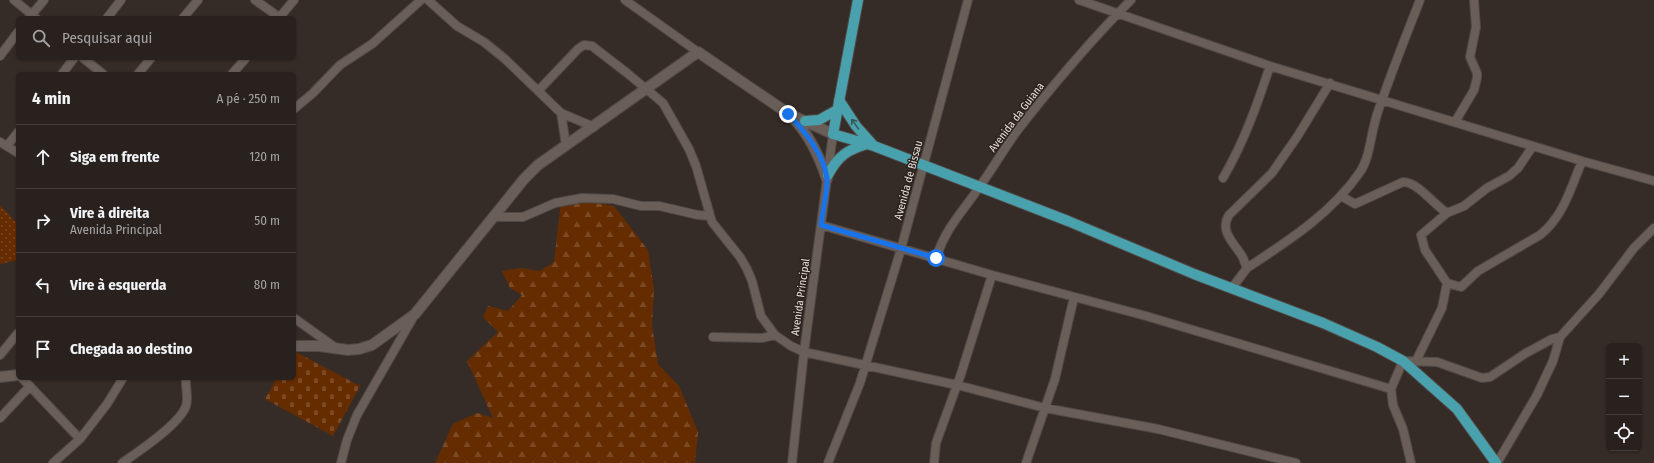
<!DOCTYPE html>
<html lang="pt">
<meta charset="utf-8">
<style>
body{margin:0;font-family:"Fira Sans Condensed",sans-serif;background:#302926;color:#f1f3f6}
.controls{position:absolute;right:12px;bottom:12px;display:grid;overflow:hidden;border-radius:6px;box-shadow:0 1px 3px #0004}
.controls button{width:36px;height:36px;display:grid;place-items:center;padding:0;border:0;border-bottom:1px solid #443e3b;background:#28211d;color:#f1f3f6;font:20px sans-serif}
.stop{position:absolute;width:12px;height:12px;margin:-9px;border:3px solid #1a73e8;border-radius:50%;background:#fff}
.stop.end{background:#1a73e8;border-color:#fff;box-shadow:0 1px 4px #0008}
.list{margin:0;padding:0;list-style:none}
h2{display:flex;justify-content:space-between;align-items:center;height:52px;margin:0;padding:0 16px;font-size:17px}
h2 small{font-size:13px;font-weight:400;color:#a5a3a4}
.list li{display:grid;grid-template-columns:26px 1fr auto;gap:12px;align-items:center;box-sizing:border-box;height:64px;padding:0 16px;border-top:1px solid #443e3b}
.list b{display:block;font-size:15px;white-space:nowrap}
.list p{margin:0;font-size:13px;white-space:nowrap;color:#a5a3a4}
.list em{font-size:13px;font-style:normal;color:#a5a3a4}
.icon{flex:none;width:22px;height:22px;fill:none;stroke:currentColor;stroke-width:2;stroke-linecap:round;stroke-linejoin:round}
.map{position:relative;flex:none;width:1654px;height:463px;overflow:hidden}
.search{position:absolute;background:#28211d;box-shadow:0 1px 3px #0004;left:16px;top:16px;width:280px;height:44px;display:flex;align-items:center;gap:10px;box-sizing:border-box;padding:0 14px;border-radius:6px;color:#a5a3a4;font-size:15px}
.panel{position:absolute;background:#28211d;box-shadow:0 1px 3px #0004;left:16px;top:72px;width:280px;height:308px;border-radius:6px}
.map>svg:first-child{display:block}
.grass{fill:url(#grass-dots)}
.forest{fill:url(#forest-firs)}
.cemetery{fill:url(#cemetery-stones)}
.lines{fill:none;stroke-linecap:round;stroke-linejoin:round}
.minor-casing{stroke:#514945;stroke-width:10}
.tertiary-casing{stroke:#514945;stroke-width:12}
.primary-casing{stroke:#514945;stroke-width:12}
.minor{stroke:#695e58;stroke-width:8}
.tertiary{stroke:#695e58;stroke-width:10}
.primary{stroke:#4aa1ae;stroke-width:10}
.oneway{stroke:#385557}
.route{stroke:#1a73e8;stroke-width:5}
.labels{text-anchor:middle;stroke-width:3;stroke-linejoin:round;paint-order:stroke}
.street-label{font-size:11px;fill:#e5dfdb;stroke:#2c221d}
</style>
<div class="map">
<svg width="1654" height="463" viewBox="0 0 1654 463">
<defs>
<pattern id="grass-dots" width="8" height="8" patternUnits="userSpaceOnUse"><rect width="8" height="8" fill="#652c00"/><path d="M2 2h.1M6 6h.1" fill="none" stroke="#7b4a25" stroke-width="1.8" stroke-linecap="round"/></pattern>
<pattern id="forest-firs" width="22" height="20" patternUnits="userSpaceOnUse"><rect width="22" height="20" fill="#652c00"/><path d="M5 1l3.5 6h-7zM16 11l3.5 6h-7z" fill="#7b4a25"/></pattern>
<pattern id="cemetery-stones" width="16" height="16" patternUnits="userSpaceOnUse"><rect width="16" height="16" fill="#652c00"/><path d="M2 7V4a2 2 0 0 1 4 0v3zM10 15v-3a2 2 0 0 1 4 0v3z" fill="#7b4a25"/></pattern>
</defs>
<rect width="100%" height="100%" fill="#362c27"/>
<!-- grass -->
<path class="grass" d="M0,205l15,16 3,5v34l-18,4z"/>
<!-- forest -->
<path class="forest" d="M580,200l34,6 34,44 6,39 -2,36 6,39 21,22 19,46 -3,31h-260l18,-39 24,-11 16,5 -26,-57 31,-29 -15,-15 5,-11 20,5 14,-16 -12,-7 -8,-17 19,-3 19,3 14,-9 7,-61z"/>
<!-- cemetery -->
<path class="cemetery" d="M294,351l66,35 -27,50 -68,-37 12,-21h17z"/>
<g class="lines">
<!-- minor casing -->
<g class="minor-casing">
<path id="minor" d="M14,0l22,18
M255,0l24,17
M428,0l29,26 27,16 21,17 56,54 33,14
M625,0l73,52
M1079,0l191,66 312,95 72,20
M29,18l15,-18
M107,18l14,-18
M183,18l15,-18
M279,18l15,-18
M0,56l18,-24
M83,58l20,16
M62,74l12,-16
M138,74l13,-16
M232,74l14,-16
M538,91l40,-42 6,-4 8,1 35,27 36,30 26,46 7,17 16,56 28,35 7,12 5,12 9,35 14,19 16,11 13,6 153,33 88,23 113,21 138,34
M294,109l19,-16 27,-28 32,-21 49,-44
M561,113l5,32
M1455,122l19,-32 3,-12v-5l-7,-16 6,-30 -2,-27
M0,142l18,11
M7,146l11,-14
M1223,178c21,-36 34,-73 47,-112
M1341,196l14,8 48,-22c15,0 31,23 44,31l-26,22 4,15 22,33
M1447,213l17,-7 23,-18 22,-12 9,-8 15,-22
M494,217h29l32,-14 27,-5 31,1 28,7h18l39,9 12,1
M821,225l171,50 154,41 245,73
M936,258c10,-31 26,-45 44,-72 13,-18 24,-37 37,-55 36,-46 73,-90 114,-131
M1247,268c41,-27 84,-54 113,-96 9,-13 10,-31 14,-46 2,-9 5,-18 8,-26 12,-34 25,-67 38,-100
M1232,288l15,-20c-2,-4 -3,-9 -5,-12 -8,-13 -23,-25 -13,-41l43,-42 25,-36 33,-54
M294,318l42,30
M713,337l49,1 13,-3
M0,355l18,-22
M1416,361l26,-53 5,-25 14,4 17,-16 62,-36c23,-18 31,-47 42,-74
M22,378l58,61
M0,418l30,-32
M53,463l27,-24 27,-35 16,-26
M122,463c16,-11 58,-39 64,-57 3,-9 -1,-19 0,-28
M341,463l6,-23 10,-25 58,-101
M792,463l12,-111 29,-218
M828,463l32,-80 41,-134 67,-249
M934,463l2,-20 25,-69 31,-99
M1026,463l29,-84 19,-82
M1411,463l-8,-34 -10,-24 -2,-16 12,-28 34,1 45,16 8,-1 36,-24 26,-14 8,-2
M1497,463l40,-68 16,-34 7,-24 39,-43 35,-46 20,-20"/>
</g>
<!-- tertiary casing -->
<g class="tertiary-casing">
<path id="tertiary" d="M793,118c17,18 26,38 34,61
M294,346h25l29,4 11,-1 13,-4 43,-31 109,-135 14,-14 160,-113 91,62 44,20
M0,377l18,-2"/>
</g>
<!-- primary casing -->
<g class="primary-casing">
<path id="primary" d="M858,0l-25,134 41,12 194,75 126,53 129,49 54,24 26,14 54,48 39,54
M839,100l17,26 17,19
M805,121l14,-1 18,-10
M828,175c10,-19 19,-25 39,-31"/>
</g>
<!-- minor -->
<use href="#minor" class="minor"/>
<!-- tertiary -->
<use href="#tertiary" class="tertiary"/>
<!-- primary -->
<use href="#primary" class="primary"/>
</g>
<!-- one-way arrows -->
<defs><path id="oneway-shaft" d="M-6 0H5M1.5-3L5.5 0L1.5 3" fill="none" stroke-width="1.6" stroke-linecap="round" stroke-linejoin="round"/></defs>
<use class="oneway" href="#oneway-shaft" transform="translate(855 124) rotate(-125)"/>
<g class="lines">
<!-- route -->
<path class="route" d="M788,114c16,16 37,42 39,65 1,10 -5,35 -6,46l115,33"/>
</g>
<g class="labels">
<!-- street labels -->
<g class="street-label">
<text transform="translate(1016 117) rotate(-53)" y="4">Avenida da Guiana</text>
<text transform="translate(908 180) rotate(-75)" y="4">Avenida de Bissau</text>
<text transform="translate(800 297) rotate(-82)" y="4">Avenida Principal</text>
</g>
</g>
</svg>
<div class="controls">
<button>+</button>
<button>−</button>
<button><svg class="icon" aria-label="locate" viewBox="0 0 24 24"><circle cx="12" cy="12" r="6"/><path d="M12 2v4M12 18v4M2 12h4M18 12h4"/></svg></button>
</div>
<div class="stop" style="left:936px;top:258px"></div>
<div class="stop end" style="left:788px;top:114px"></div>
<div class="search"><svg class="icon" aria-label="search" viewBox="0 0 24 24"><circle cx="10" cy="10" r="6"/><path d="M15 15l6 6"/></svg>Pesquisar aqui</div>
<section class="panel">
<h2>4 min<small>A pé · 250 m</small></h2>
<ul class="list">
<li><svg class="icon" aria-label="ahead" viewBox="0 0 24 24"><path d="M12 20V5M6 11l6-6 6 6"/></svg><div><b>Siga em frente</b></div><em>120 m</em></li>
<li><svg class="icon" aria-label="right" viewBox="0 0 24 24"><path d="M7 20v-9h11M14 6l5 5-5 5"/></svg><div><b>Vire à direita</b><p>Avenida Principal</p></div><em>50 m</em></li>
<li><svg class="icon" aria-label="left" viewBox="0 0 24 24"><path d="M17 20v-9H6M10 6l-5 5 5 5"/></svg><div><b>Vire à esquerda</b></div><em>80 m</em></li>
<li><svg class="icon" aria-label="arrive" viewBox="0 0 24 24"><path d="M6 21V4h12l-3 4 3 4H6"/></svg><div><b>Chegada ao destino</b></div></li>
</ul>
</section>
</div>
